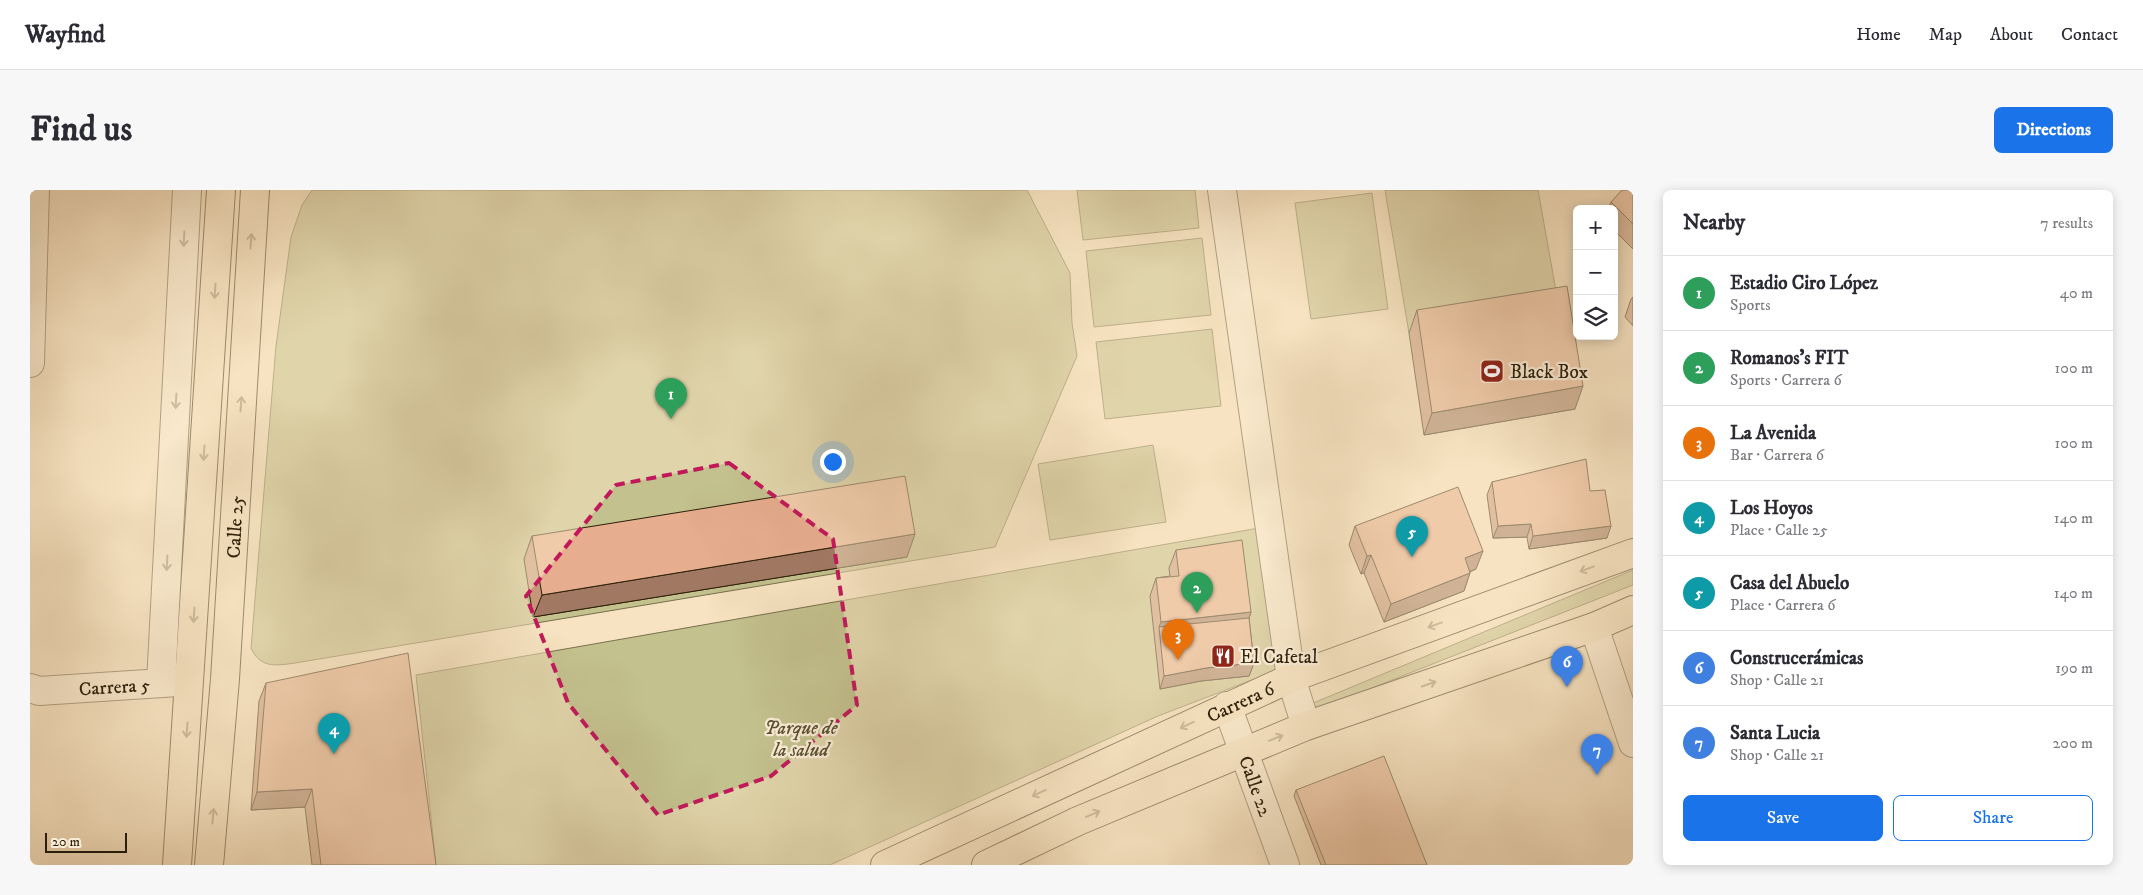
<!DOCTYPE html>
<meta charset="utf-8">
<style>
body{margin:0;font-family:"IM FELL DW Pica",serif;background:#f7f7f7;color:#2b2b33}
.controls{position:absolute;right:15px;top:15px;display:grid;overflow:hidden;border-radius:8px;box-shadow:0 2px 12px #0003}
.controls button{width:45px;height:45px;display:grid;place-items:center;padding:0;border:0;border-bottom:1px solid #e1e1e2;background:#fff;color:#2b2b33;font:25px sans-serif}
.scale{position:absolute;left:15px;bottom:12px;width:82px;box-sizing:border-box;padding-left:5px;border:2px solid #2c1f0a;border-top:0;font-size:14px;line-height:18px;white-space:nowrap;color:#2c1f0a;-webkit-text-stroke:4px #faedd7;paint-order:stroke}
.you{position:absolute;left:802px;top:271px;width:18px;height:18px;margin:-12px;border:4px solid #fff;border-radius:50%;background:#1a73e8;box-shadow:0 0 0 8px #1a73e833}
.badge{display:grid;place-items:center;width:32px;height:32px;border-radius:50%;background:#1a73e8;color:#fff;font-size:16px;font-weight:700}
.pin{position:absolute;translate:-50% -41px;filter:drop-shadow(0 1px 2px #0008)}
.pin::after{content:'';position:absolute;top:26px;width:18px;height:15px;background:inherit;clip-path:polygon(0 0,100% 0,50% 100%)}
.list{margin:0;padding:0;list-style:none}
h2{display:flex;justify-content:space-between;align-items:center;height:65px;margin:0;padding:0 20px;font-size:21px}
h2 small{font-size:16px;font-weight:400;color:#7c7c81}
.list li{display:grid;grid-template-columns:32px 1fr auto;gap:15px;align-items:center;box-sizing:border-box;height:75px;padding:0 20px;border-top:1px solid #e1e1e2}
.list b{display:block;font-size:19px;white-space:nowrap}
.list p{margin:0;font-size:16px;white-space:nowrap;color:#7c7c81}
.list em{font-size:16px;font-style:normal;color:#7c7c81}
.actions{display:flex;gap:10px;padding:15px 20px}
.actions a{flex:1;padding:11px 0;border:1px solid #1a73e8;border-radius:8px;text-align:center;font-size:18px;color:#1a73e8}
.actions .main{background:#1a73e8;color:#fff}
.icon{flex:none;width:28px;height:28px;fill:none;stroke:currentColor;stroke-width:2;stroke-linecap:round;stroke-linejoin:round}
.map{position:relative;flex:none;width:1603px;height:675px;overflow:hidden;border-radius:8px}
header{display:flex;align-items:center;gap:30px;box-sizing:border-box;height:70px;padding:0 25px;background:#fff;border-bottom:1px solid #e1e1e2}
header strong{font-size:24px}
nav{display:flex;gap:28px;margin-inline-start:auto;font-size:18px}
.intro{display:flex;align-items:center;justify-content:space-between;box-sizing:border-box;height:120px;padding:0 30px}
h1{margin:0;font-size:35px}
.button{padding:12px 22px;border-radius:8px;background:#1a73e8;color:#fff;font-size:18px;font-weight:700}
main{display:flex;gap:30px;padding:0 30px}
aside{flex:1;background:#fff;border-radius:8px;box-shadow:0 2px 12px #0003}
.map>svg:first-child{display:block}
.green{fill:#c3c18e;stroke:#78704c}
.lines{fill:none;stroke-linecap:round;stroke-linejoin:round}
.minor-casing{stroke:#5f5038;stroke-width:30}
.major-casing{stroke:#2c1f0a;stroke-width:30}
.minor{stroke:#faedd7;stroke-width:28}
.major{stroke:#f7e3c1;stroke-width:28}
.wall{fill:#c6957a;stroke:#2c1f0a}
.shaded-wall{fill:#a17963;stroke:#2c1f0a}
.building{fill:#e6ad8e;stroke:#2c1f0a}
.oneway{stroke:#9d907b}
.oneway2{stroke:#9c8b6f}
.marked{fill:none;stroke:#c2185b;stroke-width:4;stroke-dasharray:10 6;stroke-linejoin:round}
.labels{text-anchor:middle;stroke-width:4.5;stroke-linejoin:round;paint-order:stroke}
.poi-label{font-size:19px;fill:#2c1f0a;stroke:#faedd7;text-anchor:start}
.street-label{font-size:19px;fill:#2c1f0a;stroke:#faedd7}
.park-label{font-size:19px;font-style:italic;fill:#595032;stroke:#faedd7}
</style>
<header>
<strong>Wayfind</strong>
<nav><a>Home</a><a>Map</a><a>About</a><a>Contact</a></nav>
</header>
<div class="intro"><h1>Find us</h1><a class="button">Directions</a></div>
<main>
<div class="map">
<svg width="1603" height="675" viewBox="0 0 1603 675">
<rect width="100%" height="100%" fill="#f7e3c1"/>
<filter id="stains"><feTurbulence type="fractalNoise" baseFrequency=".004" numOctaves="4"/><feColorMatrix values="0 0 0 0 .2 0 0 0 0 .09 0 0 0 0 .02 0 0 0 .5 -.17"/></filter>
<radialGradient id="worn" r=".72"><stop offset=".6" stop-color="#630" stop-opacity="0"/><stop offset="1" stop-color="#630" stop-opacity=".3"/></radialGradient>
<!-- green -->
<path class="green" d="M282,0h715l43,83 2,50 5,33 -82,191 -700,116c-20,3 -35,5 -44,-15l25,-302 15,-109 11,-32z
M1047,0h118l4,38 -116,12z
M1355,0h153l21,118 -150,25z
M1342,3l16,116 -77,10 -16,-116z
M1172,48l9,77 -117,12 -8,-76z
M1182,139l9,77 -116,13 -9,-77z
M1123,255l13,77 -116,18 -12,-76z
M1229,338l19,142 -120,46 -328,149h-394l-20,-190z
M1603,380v15l-322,127 -5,-6z"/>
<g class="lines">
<!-- minor casing -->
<g class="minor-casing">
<g id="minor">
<path d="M1192,0l69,488 15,48"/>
<path d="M0,173l5,-173"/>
<path d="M1564,437l39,116"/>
<path d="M131,493l26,-493"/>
<path id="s1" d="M0,498l9,3 139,-9"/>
<path id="s2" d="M1197,516l58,159"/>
</g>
</g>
<!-- major casing -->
<g class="major-casing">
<g id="major">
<path d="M147,675l44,-675"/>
<path id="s3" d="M179,675l16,-186 30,-489"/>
<path id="s4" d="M855,675l406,-187 342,-125"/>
<path d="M956,675l92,-44 228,-95 288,-99 39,-17"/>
</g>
</g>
<!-- minor -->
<use href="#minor" class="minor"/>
<!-- major -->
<use href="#major" class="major"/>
</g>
<!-- wall -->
<path class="wall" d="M1603,0v59l-19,-19v-21h-6l3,-7z
M1603,107v29l-8,-9 6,-18z
M1387,120l158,99 -151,26 -15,-102z
M1462,292l98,9 17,47 -78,11 -2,-12 -34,1 -6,-43z
M1325,336l121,43 -6,3 -6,19 -80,31 -20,-49 -3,1 -12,-29z
M502,346l375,21 -374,60 -9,-58z
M1146,360l75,62 -2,6 5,45 -5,13 -48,5 -41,8 -10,-93 6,-18 14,-2 -1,-8z
M236,493l170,182h-124l-7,-58 -54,3 8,-109z
M1266,600l131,75h-106l-27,-69z"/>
<!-- shaded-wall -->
<path class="shaded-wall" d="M1553,196l-8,23 -151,26 8,-22z
M1501,334l-4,13 -34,1 5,-12z
M1581,336l-4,12 -78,11 4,-13z
M885,344l-8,23 -374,60 9,-22z
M1453,361l-7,18 -18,7 7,-18z
M1341,365l-7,18 -3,1 6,-18z
M1440,383l-6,18 -80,31 7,-18z
M1221,422l-6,19 -86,-4 2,-5z
M1224,473l-5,13 -48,5 -41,8 4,-13 42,-8z
M282,599l-7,18 -54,3 6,-18z"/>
<!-- building -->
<path class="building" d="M1592,0h11v34l-22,-22z
M1537,96l16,100 -151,27 -15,-103z
M1556,269l4,32 15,-1 6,36 -78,10 -2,-12 -33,2 -6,-44z
M875,286l10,58 -373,61 -10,-59z
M1428,297l25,64 -18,7 5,15 -79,31 -20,-49 -4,1 -12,-30z
M1212,350l9,72 -90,10 -5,-44 23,-2 -3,-26z
M1219,428l5,45 -48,5 -42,8 -5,-49z
M378,463l28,212h-115l-9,-76 -55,3 9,-109z
M1354,566l43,109h-101l-30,-75z"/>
<!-- one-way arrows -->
<defs><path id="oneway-shaft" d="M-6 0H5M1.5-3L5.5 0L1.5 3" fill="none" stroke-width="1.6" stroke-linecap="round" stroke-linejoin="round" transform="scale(1.25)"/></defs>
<g class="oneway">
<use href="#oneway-shaft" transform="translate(154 49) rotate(93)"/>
<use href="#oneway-shaft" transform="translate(146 211) rotate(93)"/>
<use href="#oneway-shaft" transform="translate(137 373) rotate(93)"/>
</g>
<g class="oneway2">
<use href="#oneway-shaft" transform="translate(221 51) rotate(-86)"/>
<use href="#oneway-shaft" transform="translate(185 101) rotate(94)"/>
<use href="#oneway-shaft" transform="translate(211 214) rotate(-86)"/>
<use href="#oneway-shaft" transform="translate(174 263) rotate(94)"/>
<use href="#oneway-shaft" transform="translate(1557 379) rotate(160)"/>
<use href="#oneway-shaft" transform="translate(164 425) rotate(94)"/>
<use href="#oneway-shaft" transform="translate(1405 435) rotate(160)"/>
<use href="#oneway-shaft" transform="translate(1399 494) rotate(-19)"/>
<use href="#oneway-shaft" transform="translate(1157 535) rotate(155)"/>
<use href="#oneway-shaft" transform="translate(157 540) rotate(94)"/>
<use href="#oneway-shaft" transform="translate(1246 548) rotate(-22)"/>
<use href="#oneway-shaft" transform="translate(1009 603) rotate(155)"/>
<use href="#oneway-shaft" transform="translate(1063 624) rotate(-23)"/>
<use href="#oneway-shaft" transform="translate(183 626) rotate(-85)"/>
</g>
<!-- marked area -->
<path d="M0 0H1603V675H0ZM699,273l104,76 24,166 -86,71 -113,39 -90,-112 -42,-107 90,-111z" fill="#f7e3c1" fill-opacity=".55" fill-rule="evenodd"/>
<path class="marked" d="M699,273l104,76 24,166 -86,71 -113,39 -90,-112 -42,-107 90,-111z"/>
<!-- icons -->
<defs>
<g id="stadium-square" transform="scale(1.25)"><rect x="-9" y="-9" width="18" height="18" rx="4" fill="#8f2418" stroke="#faedd7"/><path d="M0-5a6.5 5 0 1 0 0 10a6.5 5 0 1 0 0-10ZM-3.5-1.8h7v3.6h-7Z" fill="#fff"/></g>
<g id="restaurant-square" transform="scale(1.25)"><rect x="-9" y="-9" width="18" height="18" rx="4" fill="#8f2418" stroke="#faedd7"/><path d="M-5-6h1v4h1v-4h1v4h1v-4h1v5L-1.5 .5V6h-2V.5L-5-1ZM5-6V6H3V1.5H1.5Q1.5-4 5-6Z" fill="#fff"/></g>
</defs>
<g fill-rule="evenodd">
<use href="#stadium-square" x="1462" y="181"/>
<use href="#restaurant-square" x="1193" y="466"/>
</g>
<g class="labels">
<!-- poi labels -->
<g class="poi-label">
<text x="1480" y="188">Black Box</text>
<text x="1210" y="473">El Cafetal</text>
</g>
<!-- street labels -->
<g class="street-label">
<text dy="7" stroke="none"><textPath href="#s3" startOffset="339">Calle 25</textPath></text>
<text dy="7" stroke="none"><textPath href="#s1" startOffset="85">Carrera 5</textPath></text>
<text dy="7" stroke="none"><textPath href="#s4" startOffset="391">Carrera 6</textPath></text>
<text dy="7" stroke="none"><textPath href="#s2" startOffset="85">Calle 22</textPath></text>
</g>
<!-- park labels -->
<g class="park-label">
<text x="771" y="544">Parque de<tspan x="771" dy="22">la salud</tspan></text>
</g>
</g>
<rect width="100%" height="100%" filter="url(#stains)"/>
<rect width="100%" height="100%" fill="url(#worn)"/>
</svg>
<div class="controls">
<button>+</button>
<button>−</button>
<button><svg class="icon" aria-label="layers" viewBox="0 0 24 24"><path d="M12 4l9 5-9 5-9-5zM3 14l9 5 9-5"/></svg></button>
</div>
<div class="scale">20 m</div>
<div class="you"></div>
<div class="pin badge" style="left:641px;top:229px;background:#2e9e5b">1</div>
<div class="pin badge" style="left:1167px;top:423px;background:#2e9e5b">2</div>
<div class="pin badge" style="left:1148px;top:470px;background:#e8710a">3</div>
<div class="pin badge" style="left:304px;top:564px;background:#0f9aa8">4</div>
<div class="pin badge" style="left:1382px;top:367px;background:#0f9aa8">5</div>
<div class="pin badge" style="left:1537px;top:497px;background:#3f7fe0">6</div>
<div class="pin badge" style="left:1567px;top:585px;background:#3f7fe0">7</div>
</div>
<aside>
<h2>Nearby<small>7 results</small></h2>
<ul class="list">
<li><span class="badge" style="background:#2e9e5b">1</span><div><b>Estadio Ciro López</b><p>Sports</p></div><em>40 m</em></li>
<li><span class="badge" style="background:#2e9e5b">2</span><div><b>Romanos's FIT</b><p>Sports · Carrera 6</p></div><em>100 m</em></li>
<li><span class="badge" style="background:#e8710a">3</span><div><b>La Avenida</b><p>Bar · Carrera 6</p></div><em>100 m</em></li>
<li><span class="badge" style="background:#0f9aa8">4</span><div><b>Los Hoyos</b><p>Place · Calle 25</p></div><em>140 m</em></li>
<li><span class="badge" style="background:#0f9aa8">5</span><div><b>Casa del Abuelo</b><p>Place · Carrera 6</p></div><em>140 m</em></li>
<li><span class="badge" style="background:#3f7fe0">6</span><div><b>Construcerámicas</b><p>Shop · Calle 21</p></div><em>190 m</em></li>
<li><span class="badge" style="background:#3f7fe0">7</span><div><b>Santa Lucia</b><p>Shop · Calle 21</p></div><em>200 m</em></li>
</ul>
<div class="actions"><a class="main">Save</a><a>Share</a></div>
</aside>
</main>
